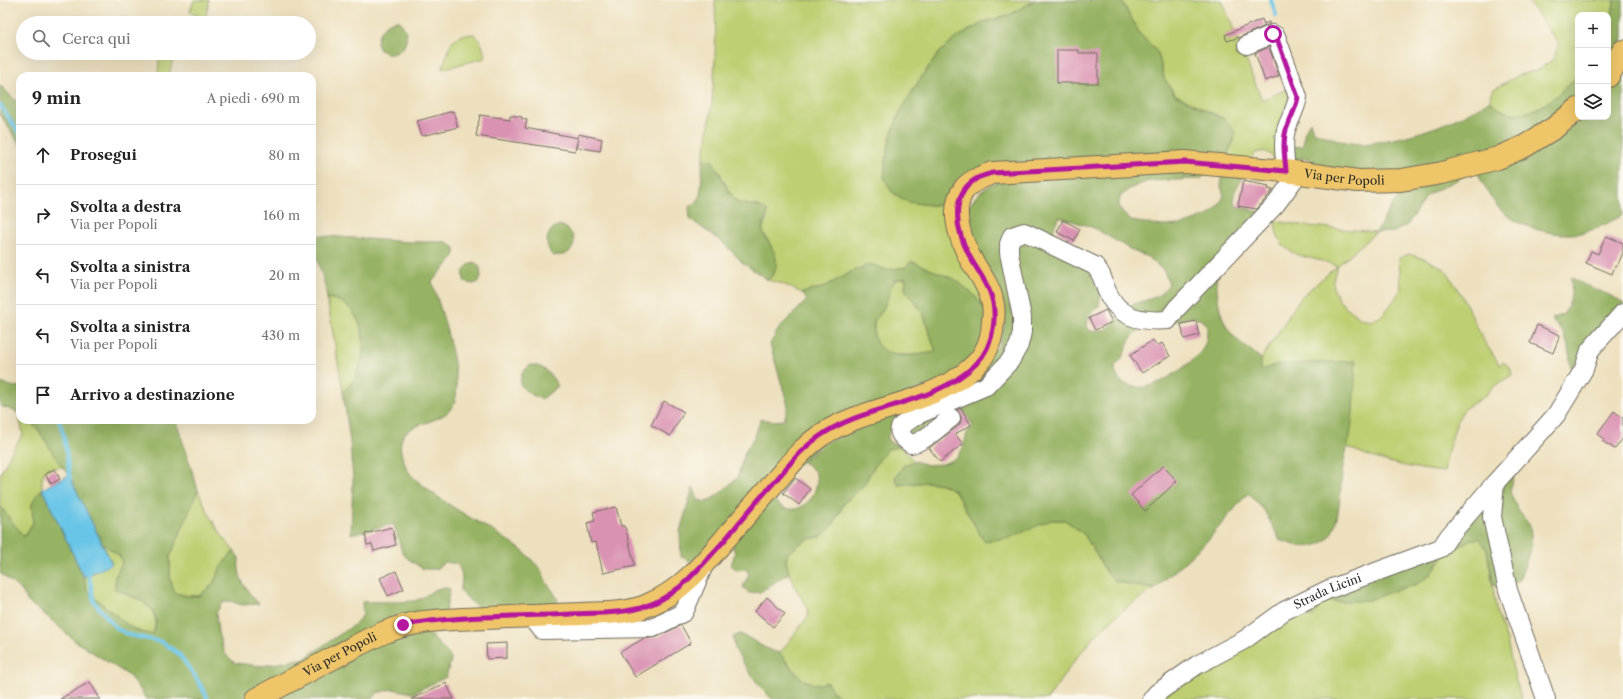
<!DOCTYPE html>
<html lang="it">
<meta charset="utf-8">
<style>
body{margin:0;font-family:"Libre Caslon Text",serif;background:#f2f2f2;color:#222}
.controls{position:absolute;right:12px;top:12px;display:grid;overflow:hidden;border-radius:8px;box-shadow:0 4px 16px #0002}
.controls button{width:36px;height:36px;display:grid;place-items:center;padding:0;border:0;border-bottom:1px solid #e0e0e0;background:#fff;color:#222;font:20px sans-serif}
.stop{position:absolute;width:12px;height:12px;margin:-9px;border:3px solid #b5179e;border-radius:50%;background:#fff}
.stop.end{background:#b5179e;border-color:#fff;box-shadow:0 1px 4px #0008}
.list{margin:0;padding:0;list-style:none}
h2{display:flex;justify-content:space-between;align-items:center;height:52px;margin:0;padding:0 16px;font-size:17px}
h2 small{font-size:13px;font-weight:400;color:#767676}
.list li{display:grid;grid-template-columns:26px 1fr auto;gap:12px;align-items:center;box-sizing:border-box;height:60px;padding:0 16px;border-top:1px solid #e0e0e0}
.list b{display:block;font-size:15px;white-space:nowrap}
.list p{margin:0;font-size:13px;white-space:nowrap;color:#767676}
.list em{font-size:13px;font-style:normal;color:#767676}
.icon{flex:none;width:22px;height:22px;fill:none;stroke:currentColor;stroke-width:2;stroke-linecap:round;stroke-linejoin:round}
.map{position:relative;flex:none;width:1623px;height:699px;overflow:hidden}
.search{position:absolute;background:#fff;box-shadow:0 4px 16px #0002;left:16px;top:16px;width:300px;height:44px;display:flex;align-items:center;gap:10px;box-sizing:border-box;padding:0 14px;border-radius:22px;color:#767676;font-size:15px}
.panel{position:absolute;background:#fff;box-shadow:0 4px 16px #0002;left:16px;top:72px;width:300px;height:352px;border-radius:12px}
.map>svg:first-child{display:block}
.green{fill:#bdcf72;stroke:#747d4e}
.forest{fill:#96b264;stroke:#606e48;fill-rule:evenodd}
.water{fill:#69c5e7;stroke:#4a7889}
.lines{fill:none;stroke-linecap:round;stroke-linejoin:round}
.stream{stroke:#69c5e7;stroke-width:4}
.building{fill:#da92b3}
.minor-casing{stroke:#6f6a5e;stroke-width:20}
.major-casing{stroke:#6f6a5e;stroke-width:24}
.minor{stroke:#fff;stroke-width:18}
.major{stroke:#eec569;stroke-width:22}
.route{stroke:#b5179e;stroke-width:5}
.labels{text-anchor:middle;stroke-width:4;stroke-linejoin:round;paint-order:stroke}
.street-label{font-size:12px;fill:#2b2b2b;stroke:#fbf7ec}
</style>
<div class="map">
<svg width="1623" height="699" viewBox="0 0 1623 699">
<rect width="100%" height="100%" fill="#fbf7ec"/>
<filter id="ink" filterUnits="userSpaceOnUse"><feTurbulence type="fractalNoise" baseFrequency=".025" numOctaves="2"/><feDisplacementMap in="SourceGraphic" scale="8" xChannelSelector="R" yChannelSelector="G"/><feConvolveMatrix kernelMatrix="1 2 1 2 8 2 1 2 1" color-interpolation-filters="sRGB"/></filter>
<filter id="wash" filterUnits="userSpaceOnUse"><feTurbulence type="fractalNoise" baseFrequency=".012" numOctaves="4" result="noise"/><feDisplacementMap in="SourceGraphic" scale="16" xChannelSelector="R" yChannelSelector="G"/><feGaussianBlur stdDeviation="0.9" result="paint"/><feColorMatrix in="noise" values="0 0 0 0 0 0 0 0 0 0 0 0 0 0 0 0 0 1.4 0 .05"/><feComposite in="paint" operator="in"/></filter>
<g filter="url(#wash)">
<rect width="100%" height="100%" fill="#ede0be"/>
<!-- green -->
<path class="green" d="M194,0h15l-3,17 -9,-1 -7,-4z
M715,0h320l-24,14 -27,8 -28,16 -17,15 -14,19 -11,16 -22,104 16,10 22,3h22l34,105 -80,-43 -19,3 -16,-5 -49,23 -20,5 -19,-9 -15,-4 7,-7c-1,-8 -2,-17 -4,-25 -3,-16 -15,-12 -3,-31l-9,-11 -21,-3 -9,-11 -9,-19 -14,-14h-3c11,-52 14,-106 12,-159z
M1121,0h101l40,100 28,-12 -10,75 -6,-1 -2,-6 -7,-5 -10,2 -5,7 -24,-3 6,-12 4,-12 -10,-13 -50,-25 -12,-17 -6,-25 -18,-19z
M1527,0l26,1 59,-1 2,1 -2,15 -4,11v-12h-30v60c-19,19 -45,47 -74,36 -5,-2 -10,-7 -15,-10l5,-12 25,-14 19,-5 15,-11 6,-14z
M474,34c7,6 10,15 11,24l-43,11 10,-28 9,-6z
M157,53h11l5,5 -4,18h-11l1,-16z
M1275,221l32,5 69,6 -39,34 -4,14 1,10 6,12 20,16 10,3 10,-4 10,-11 11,-17 -2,-31 10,-4 19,6 17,9 17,27 23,47 15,22 3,-3 7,5 2,8 -18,11 -9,10 -21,13 -7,12 -9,30 -4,21c-35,-4 -64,-10 -97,-25l5,-28 1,-17 -75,-38 -17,6v-11l40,-62 36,-31c-26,-12 -60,-4 -62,-45z
M906,278l-1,11 18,24 13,39c-19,3 -52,9 -61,-12 -2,-5 -1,-14 -1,-19 13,-13 12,-26 21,-41z
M327,298c38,4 44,52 28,80 -3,5 -8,10 -12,14z
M20,420h7l11,9 25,38 -13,1 -6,4 -2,7v10l-6,7 -4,8 1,19 -10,14 -23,-31v-31l13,-26 10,-14z
M900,446l14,15 -10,4 -9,13 3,7 30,-3 14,2 13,7 29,50 67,-21h14l19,14 23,39 8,8 21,5 19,3c-50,29 -76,62 -107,110h-205l-10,-7 -31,-13 -16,-18 -6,-8 29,-38 -3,-10 -10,-16 -7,-16 -3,-11 2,-9 19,-14 14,-2 15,-18 9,-17 18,-16 12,-21 13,-16z
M198,490c9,22 20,43 36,61l-12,14 -9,19 -14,12h-11l-13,-3 -5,-14v-22z
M1480,538l7,12 10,63 10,28 8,37 7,21h-365l131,-84 32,-14 76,-11 21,-6 20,-18 6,-10 28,-17z
M102,543l18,13 2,7 -7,14 12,18 14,5 11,10 4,11 -3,13 -9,-1 -14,-6 -35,-29 -8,-8 -3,-13 28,-14z"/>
<!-- forest -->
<path class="forest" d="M1035,0h86l19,34 18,19 6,25 11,17 51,25 10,13 -4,12 -6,12 -209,6 -65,42h-22l-22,-3 -16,-10 -8,-14 1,-14 5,-26 8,-22 16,-28 11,-16 14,-19 17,-15 28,-16 27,-8z
M1612,0h11v38l-15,27v-38l4,-11 2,-14z
M397,20c11,7 14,25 0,32 -2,2 -7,2 -9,2l-8,-4 -3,-6c1,-14 7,-20 20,-24z
M1623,61v154c-15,8 -35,19 -52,19 -23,1 -58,-9 -73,-27 -9,-11 -15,-24 -22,-37l-49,25 -20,30 -13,7h-18l17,-28 14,-17 171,-70h30v-36z
M1578,75v29l-60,41 -127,31 -75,-9 -7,-9 -16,1 -2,-12 12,-1 1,-12 6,-13 3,10c16,6 30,12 47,13 6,0 12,-1 18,-2 38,-6 79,-20 111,-41 5,3 10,8 15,10 29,11 55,-17 74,-36z
M0,85l16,16 4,2v42l-20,-31z
M703,159l10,2 16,31 9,11 21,3 9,5c-1,7 -8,14 -5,21 1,4 4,8 6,11 9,14 11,25 -1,37l-25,-17 -21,-21 -32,-23 -1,-12c2,-1 6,-3 8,-5 6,-7 4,-33 6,-43z
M1216,167l-16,12 -52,2 -19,8 -9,8 -2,10 13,14 31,5 20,-1 25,-9 11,-9 6,-11 -3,-10 2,-11h18v6c-7,10 -9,13 -5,25l25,6 -46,50c2,22 1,49 14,68 7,12 22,19 32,29v11l17,-6 78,-3c-2,25 -2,51 -6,76 -3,12 -7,24 -8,36 -2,16 -2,57 -16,67 -14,11 -31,6 -46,0l-16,-30 -16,-17 -41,48 -52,48 -19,-3 -21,-5 -8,-8 -23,-39 -19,-14h-14l-42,18 -25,3 -29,-50 -13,-7 -14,-2 -30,3 -3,-7 9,-13 10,-4 14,4 15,-1 14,-6 6,-10 4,-15 6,-7 -12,-20 -11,3 -35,25 -4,-1 -3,-3 91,-85 6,-22v-15l-8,-23 -21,-36 -7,-26 -1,-16 10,-13 12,-9 18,-7zM1060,217l34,11 41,24 13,5 16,14 5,13c-12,18 -23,14 -40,22 -12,6 -11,16 -21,22 -5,3 -12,4 -18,3l-3,-5 2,-11 10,-9 2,-14c-6,-11 -17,-33 -25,-41 -6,-5 -19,-6 -22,-17 -2,-6 2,-12 6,-17zM1192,317l10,3 5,7c0,8 0,16 -5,23 -9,13 -41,35 -56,37 -8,1 -14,0 -21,-3 -7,-3 -10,-10 -10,-18 3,-3 7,-7 9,-12 3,-6 3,-11 8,-17 13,-14 20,-10 36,-14 9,-2 15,-5 24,-6z
M560,225c17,6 19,25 3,30 -3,0 -7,0 -10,1 -10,-11 -7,-27 7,-31z
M312,235l96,7h39l8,6c0,2 0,4 0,6 -1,5 -19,22 -23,28 8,25 34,102 21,124 -15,25 -70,10 -47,61 4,10 16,17 24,24 23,18 49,31 74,47 7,5 16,10 22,16 5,5 12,12 16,18 2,3 3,8 5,11 5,7 8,10 11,18l-5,9 -69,2 -14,-11 -10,-11c3,-10 3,-17 -3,-26l-12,-2 -9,7h-13l-16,-11 -5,-6 -8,-28 -43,10 2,-55 -3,-37 -7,-50c4,-4 9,-9 12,-14 16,-28 10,-76 -28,-80l-3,-16 -7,-24 -5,-3z
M911,261l45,19 19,16 11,14 2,25 -25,37 -113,44 -155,147 -14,-6 -1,-26 13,-44 5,13 9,2 11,-7 19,-17 8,-26 10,-17 6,-16 12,2 11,-1 4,-14 -18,-62 10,-17 27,-27 -5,-7 20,-5 31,-17 18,-7 16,6 19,-3zM906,278l-1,11 18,24 13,39c-19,3 -51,10 -61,-12 -2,-5 -1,-14 -1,-19 14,-14 12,-25 21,-41z
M474,262l6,5 1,10 -2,5 -6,2 -8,-2c-4,-10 0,-16 9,-20z
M1571,277c16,12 36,14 52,26v5l-52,60c-3,-22 -3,-34 -20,-49 4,-1 9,-3 12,-5 9,-8 9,-26 8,-37z
M530,365c15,0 21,10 28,21l-16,13c-10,-3 -16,-7 -22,-15l2,-11z
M0,383l15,4 5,-1v29l-5,-4 -15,-5z
M894,413l4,4 1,4c-6,7 -14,11 -10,21l11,4 -12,3 -13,16 -12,21 -18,16 -14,26 -10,9 -14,2 -19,14 -2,9 3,11 -29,19 -11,1 -6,-6 6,-13 -3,-5 -9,1 -6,-5 4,-12 -3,-9 39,-47c5,5 10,11 18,12 18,3 33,-21 26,-37 -3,-4 -8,-8 -12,-10l22,-19z
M27,420h149l22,70 -28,67v22l5,14 13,3h11l14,-12 9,-19 12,-14 5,7c-2,20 6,31 20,46l-17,1 -12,-4 -8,2 -6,10 2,20 7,21 10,9 27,3 43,-8 49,-33 9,-10 -1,-13c17,-1 34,1 51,-1 15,-2 19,-17 37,-12l-5,24 -87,26 -116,60h-96l-7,-11 -11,-13 -53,-34 -27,-24 -20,-15 -6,-11 -22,-18v-67l24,31 9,-14 -1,-19 4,-8 6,-7 42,88 3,13 8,8 35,29 14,6 9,1c1,-4 3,-9 3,-13 -1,-19 -27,-25 -41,-32v-12l7,-14 -2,-7 -18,-13 -33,-68 -12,-15 -19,-31z
M1514,474l-4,19 8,17 12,16 2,19 -13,35 -10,5 -11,2 -5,-4 -6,-33 -7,-11h-9l-28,17 -13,19 -13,9 -21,6 -27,10 -31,2 -18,-1 -4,11 -4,5h-5l-4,-4 -1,-6 121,-50z
M424,632l7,4 19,20 1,4 -5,17 -33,16 -21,-4 -15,4 -4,6h-106l116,-62z
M740,634c15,6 24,16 40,19 8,12 21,31 38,31 3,0 6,-1 9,-2l6,10 10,7h-71l-14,-15 -14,-20 -9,-15 -2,-12z"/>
<!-- water -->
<path class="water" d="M69,475l43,89 -28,13 -42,-88z"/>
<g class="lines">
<!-- stream -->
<path class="stream" d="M1271,0l5,15
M0,105l20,29
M59,420l5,16 6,43
M88,570l6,32 22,26 13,7 33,7 17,12 18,25 11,20"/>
</g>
<g id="blocks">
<!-- building -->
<path class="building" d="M1262,19l2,5 5,-2 1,2 -30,13 -13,4 -2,-6z
M1269,47l10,29 -14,5 -10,-28z
M1057,50h22v3h19v30h-41z
M453,111l5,16 -36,9 -5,-15z
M480,115l30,4v-4l12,2v2l5,1 -2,8 53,10v-4l24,5 -2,12 -24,-4 2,-8 -3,12 -99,-15z
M1243,181l26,5 -1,3 5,1 -16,19 -19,-3z
M1063,220l17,9 -6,12 -17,-9z
M1606,236l17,7v10l-6,13h-2l-3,8 -26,-11 5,-12 7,3z
M1106,310l6,12 -17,8 -6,-12z
M1196,321l3,14 -15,4 -3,-15z
M1537,325l23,10 -7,18 -23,-10z
M1153,340l4,6 5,-3 8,13 -28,17 -12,-18z
M664,401l20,11 -14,24 -19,-11z
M961,408l10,17 -16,9 8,10 -23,18 -11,-14 29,-22 3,-4v-5l-4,-7z
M1614,411l9,7v20l-8,11 -13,-8 2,-2 -7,-5z
M1163,466l14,15 -32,30 -14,-16z
M55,469l5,10 -9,5 -6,-10z
M795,478l15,11 -11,16 -16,-12z
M616,507l5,19h3l2,4 9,36 -32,7 -7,-31 -5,1 -4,-20 8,-2 -2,-9z
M392,527l4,18 -22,6 -2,-7 -5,1 -2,-11z
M396,571l8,18 -16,7 -8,-18z
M767,597l18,17 -12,13 -18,-16z
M681,625l10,18 -56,34 -15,-25 23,-13 14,-2z
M507,643v15l-20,1 -1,-15z
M90,682l10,17h-40z
M446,683l8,16h-43z"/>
</g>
</g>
<g filter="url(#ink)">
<use href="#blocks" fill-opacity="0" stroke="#6f6a5e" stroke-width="1"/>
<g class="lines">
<!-- minor casing -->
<g class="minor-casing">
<g id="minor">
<path d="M1247,45l26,-11 3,2 22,61c-2,12 -8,21 -12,33 -4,13 -1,27 0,41"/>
<path d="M951,418c-11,8 -28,25 -40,26 -6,-4 -15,-11 -10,-18l16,-11 69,-29 24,-25 9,-16 3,-13v-15l-13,-64v-9l3,-8 12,-4 7,3 64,31c7,8 8,14 11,23 12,29 33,33 62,31l8,-11 100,-105 17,-23 4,-9"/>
<path d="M531,616l11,14 111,-2 31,-16 20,-47"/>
<path id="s1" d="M1152,699l5,-6 40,-28 47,-25 40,-29 43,-21 114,-42 8,-12 46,-53"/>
<path d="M1546,699l-38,-109 -16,-73 3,-34 61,-68 28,-46 6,-19 33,-37"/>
</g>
</g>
<!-- major casing -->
<g class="major-casing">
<g id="major">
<path d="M1608,76l15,-25"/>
<path id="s2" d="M256,699c26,-14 53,-28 79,-42 29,-15 55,-31 88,-35 20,-3 42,-3 63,-4 31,-1 63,-3 95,-4 21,-1 47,0 67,-9 35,-14 59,-45 82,-72 17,-19 33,-38 49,-56 13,-15 25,-30 41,-41 41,-28 94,-29 136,-56 24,-15 36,-31 37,-59 1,-7 1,-14 -1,-21 -3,-15 -14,-28 -22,-42 -10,-20 -21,-50 -5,-70 7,-8 17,-11 27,-15l193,-11 101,9 72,10 43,-1 41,-7 56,-15 27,-12 29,-18 24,-19"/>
</g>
</g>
<!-- minor -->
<use href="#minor" class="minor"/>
<!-- major -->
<use href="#major" class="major"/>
</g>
</g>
<g class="lines" filter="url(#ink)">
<!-- route -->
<path class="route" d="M403,625c55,-10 113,-8 168,-11 23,-1 54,0 75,-8 13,-4 25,-12 35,-20 15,-13 29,-30 43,-45 17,-21 34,-41 52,-61 14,-16 26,-32 44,-44 47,-33 112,-29 156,-72 18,-18 23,-51 13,-74 -5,-12 -14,-23 -20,-35 -12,-23 -21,-59 7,-76 4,-3 11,-4 16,-6l193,-11 101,9c-1,-14 -4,-28 0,-41 4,-12 10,-21 12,-33l-22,-61 -3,-2"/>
</g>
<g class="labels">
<!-- street labels -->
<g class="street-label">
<text dy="4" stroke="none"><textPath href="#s2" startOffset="1402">Via per Popoli</textPath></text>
<text dy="4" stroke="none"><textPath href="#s1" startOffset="207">Strada Licini</textPath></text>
<text dy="4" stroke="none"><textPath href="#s2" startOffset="95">Via per Popoli</textPath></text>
</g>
</g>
</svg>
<div class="controls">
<button>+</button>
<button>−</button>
<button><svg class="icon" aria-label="layers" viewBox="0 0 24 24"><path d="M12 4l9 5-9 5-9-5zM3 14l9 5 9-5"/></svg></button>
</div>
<div class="stop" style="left:1273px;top:34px"></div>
<div class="stop end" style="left:403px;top:625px"></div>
<div class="search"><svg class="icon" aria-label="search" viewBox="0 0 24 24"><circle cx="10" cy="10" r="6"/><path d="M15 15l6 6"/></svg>Cerca qui</div>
<section class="panel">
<h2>9 min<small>A piedi · 690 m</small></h2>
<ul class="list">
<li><svg class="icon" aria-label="ahead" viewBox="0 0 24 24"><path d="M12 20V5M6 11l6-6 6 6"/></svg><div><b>Prosegui</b></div><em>80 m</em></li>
<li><svg class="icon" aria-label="right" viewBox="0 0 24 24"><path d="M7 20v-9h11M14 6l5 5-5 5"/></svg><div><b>Svolta a destra</b><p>Via per Popoli</p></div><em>160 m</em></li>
<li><svg class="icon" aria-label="left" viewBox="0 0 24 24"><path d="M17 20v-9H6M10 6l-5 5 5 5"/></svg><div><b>Svolta a sinistra</b><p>Via per Popoli</p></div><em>20 m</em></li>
<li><svg class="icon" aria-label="left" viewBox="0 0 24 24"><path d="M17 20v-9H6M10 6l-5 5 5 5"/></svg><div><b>Svolta a sinistra</b><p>Via per Popoli</p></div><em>430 m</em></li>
<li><svg class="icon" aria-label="arrive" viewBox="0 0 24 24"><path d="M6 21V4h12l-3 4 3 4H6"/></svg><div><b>Arrivo a destinazione</b></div></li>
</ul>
</section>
</div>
